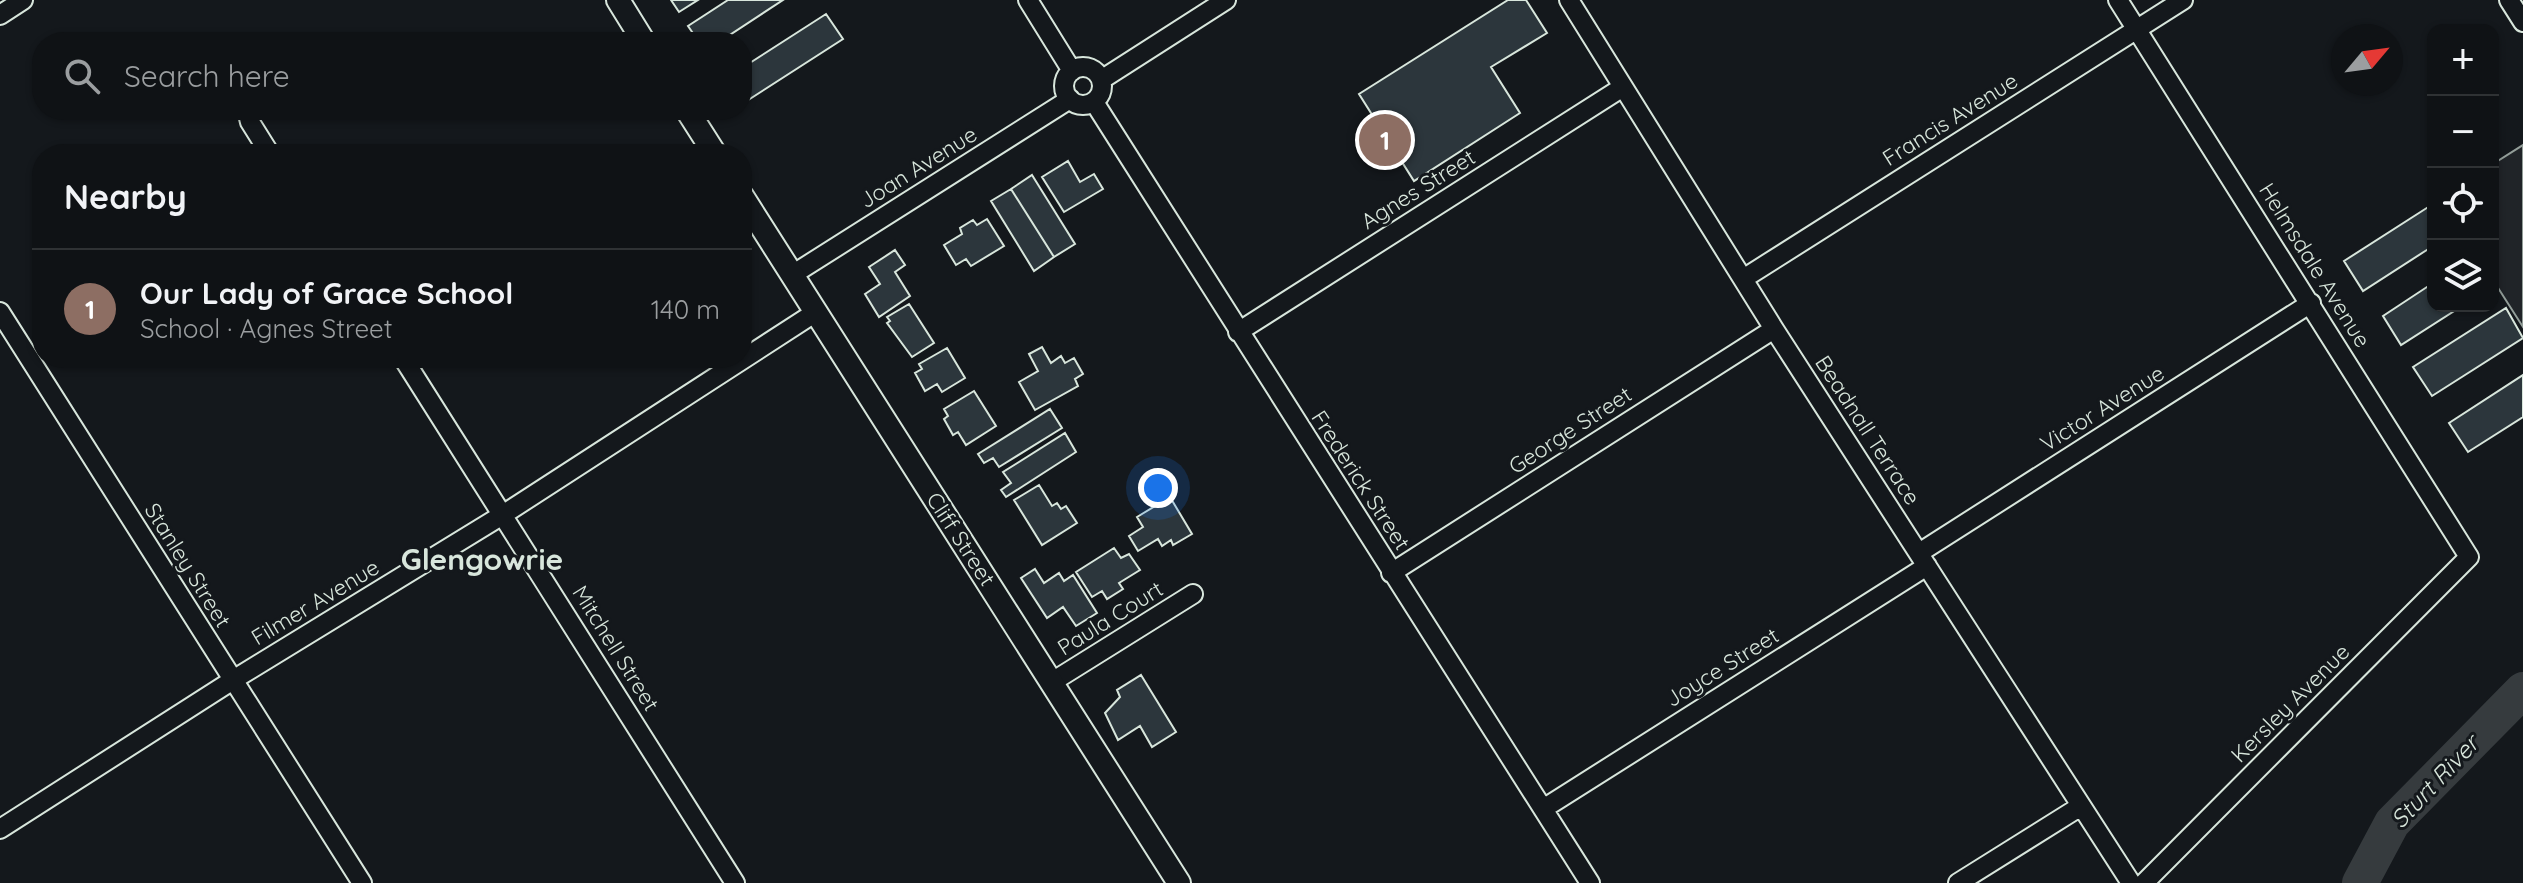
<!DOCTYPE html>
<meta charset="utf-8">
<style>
body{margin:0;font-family:Quicksand,sans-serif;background:#1d2022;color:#f1f3f6}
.controls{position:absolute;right:24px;top:24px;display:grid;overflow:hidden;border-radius:16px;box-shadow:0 2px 6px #0004}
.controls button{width:72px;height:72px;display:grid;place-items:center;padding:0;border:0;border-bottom:2px solid #2f3234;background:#0f1215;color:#f1f3f6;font:40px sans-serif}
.compass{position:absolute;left:2331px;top:24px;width:72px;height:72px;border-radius:50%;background:#0f1215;box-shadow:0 2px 6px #0004;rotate:61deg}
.you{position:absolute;left:1158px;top:488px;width:28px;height:28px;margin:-20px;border:6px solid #fff;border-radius:50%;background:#1a73e8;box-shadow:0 0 0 12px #1a73e833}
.badge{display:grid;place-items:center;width:52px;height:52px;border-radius:50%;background:#0f766e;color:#fff;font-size:26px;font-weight:700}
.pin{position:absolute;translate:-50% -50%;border:4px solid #fff;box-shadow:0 2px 8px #0006}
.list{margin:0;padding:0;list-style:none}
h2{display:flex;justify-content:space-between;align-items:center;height:104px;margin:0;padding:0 32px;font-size:34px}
h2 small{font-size:26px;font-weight:400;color:#9b9ea0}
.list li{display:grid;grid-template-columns:52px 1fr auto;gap:24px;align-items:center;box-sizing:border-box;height:120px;padding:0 32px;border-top:2px solid #2f3234}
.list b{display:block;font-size:30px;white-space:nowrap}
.list p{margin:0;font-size:26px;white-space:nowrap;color:#9b9ea0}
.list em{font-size:26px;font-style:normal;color:#9b9ea0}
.icon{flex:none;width:44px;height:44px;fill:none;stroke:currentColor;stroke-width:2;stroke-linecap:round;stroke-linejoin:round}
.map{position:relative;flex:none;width:2523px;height:883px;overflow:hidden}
.search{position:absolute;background:#0f1215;box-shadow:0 2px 6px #0004;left:32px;top:32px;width:720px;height:88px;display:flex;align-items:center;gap:20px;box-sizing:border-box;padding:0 28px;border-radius:32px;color:#9b9ea0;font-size:30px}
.panel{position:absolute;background:#0f1215;box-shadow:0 2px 6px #0004;left:32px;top:144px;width:720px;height:224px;border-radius:32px}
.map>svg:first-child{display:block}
.green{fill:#202428;stroke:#939e99;stroke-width:2}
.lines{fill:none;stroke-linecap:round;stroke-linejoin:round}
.river{stroke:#363b3e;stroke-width:36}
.building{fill:#2c363c;stroke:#d8e6dc;stroke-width:2}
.minor-casing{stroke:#d8e6dc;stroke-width:22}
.tertiary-casing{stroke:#d8e6dc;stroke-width:26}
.minor{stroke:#14181c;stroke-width:18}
.tertiary{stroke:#14181c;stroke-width:22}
.labels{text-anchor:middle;stroke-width:6;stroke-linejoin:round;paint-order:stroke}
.street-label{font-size:22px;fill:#d8e6dc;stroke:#14181c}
.water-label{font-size:24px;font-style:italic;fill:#d8e6dc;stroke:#14181c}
.district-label{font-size:30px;font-weight:bold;fill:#d8e6dc;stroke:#14181c}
</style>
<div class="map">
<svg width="2523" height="883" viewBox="0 0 2523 883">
<rect width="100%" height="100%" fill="#14181c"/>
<!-- green -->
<path class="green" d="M2523,145v182l-30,-47v-116z"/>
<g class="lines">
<!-- river -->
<path class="river" d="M2360,883l32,-60 131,-133"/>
</g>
<!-- building -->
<path class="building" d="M671,0h27l-19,12z
M728,0h55l-64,42h-20l-11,-16z
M1508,0h18l21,33 -56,34 29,46 -106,68 -55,-87z
M826,14l17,25 -101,65v-36z
M1068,161l12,21 14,-8 9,15 -39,23 -22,-35z
M1032,175l43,69 -21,13 -43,-68z
M1011,189l43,68 -20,14 -43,-70z
M2433,204v42l-70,45 -19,-30z
M987,219l17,27 -33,20 -5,-7 -10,6 -12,-20 18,-11 -2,-6 13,-8 4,5z
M895,250l10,15 -10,7 15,24 -31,21 -14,-23 15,-10 -11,-17z
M2433,283v23h29l-61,39 -18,-29z
M909,304l25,39 -22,14 -25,-34 3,-2 -3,-4z
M2506,308l17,30 -91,58 -19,-29z
M1042,347l9,16 10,-7 4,7 9,-5 9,16 -8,5 3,7 -43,24 -16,-28 19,-11 -9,-17z
M947,348l18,30 -23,14 -5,-8 -12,7 -10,-18 7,-4 -3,-5z
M2523,375v42l-55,35 -19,-29z
M974,391l22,35 -30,19 -8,-13 -5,3 -9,-16 4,-3 -4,-7z
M1050,409l12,19 -63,39 -6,-9 -9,5 -6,-9z
M1065,433l11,19 -70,45 -5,-7 10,-7 -8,-11z
M1039,485l13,21 5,-3 4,6 5,-3 11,17 -35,22 -28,-45z
M1170,497l22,37 -19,11 -2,-5 -9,6 -4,-7 -20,12 -9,-15 14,-9 -6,-10z
M1114,548l7,10 8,-4 11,16 -21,13 4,6 -16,10 -5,-8 -10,6 -16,-25z
M1035,569l9,14 15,-10 5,8 9,-6 24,38 -21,13 -13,-19 -16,11 -26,-40z
M1141,675l35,57 -24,15 -12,-21 -22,14 -13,-27 15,-16 -3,-7z"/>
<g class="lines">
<!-- minor casing -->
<g class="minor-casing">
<path id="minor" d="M1028,0l44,71
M1569,0l205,329 357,554
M2118,0l351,557 -325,326
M2509,0l14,22
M0,15l23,-15
M1064 86a19 19 0 1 1 38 0a19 19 0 1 1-38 0Z
M1101,80l125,-80
M1094,102l496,781
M247,110l3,12 20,32
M792,275l278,-176
M1743,279l440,-279
M0,312l362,571
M1238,332l385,-245
M403,358l332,525
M1919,553l392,-250
M1391,573l383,-244
M1052,682l141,-88
M1543,809l384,-243
M0,829l233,-149 271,-166 312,-202
M1958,883l123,-77"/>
</g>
<!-- tertiary casing -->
<g class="tertiary-casing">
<path id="tertiary" d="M618,0l26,42
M687,110l28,44
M742,196l437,687"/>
</g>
<!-- minor -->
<use href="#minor" class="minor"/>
<!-- tertiary -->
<use href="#tertiary" class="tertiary"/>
</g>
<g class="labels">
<!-- street labels -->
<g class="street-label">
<text transform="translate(1950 119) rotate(-32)" y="8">Francis Avenue</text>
<text transform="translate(918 167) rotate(-32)" y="8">Joan Avenue</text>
<text transform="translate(1418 189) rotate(-32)" y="8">Agnes Street</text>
<text transform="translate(2315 265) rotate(58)" y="8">Helmsdale Avenue</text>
<text transform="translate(2102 408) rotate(-32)" y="8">Victor Avenue</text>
<text transform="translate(1570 430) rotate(-33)" y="8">George Street</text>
<text transform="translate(1868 430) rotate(57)" y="8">Beadnall Terrace</text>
<text transform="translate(1361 480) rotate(57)" y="8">Frederick Street</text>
<text transform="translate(961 539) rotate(57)" y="8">Cliff Street</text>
<text transform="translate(188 565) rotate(58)" y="8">Stanley Street</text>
<text transform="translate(315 602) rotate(-31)" y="8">Filmer Avenue</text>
<text transform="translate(1110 618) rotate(-32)" y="8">Paula Court</text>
<text transform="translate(616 648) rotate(58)" y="8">Mitchell Street</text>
<text transform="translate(1722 667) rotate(-32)" y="8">Joyce Street</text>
<text transform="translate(2290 703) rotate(-45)" y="8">Kersley Avenue</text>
</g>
<!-- water labels -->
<g class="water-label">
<text transform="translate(2435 782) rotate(-47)" y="8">Sturt River</text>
</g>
<!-- district labels -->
<g class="district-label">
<text x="482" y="570">Glengowrie</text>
</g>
</g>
</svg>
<div class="controls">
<button>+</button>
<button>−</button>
<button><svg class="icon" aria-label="locate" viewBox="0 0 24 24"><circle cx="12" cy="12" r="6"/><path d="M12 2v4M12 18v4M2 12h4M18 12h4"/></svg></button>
<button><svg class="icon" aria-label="layers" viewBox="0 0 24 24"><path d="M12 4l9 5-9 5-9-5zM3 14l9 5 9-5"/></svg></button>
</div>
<svg class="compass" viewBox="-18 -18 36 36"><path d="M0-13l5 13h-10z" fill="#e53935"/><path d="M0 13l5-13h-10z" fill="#9b9ea0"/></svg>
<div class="you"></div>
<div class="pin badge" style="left:1385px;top:140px;background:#8d6e63">1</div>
<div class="search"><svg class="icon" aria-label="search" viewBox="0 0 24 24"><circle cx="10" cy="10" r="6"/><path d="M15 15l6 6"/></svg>Search here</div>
<section class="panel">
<h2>Nearby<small></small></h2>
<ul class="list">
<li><span class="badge" style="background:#8d6e63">1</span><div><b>Our Lady of Grace School</b><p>School · Agnes Street</p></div><em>140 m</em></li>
</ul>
</section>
</div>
